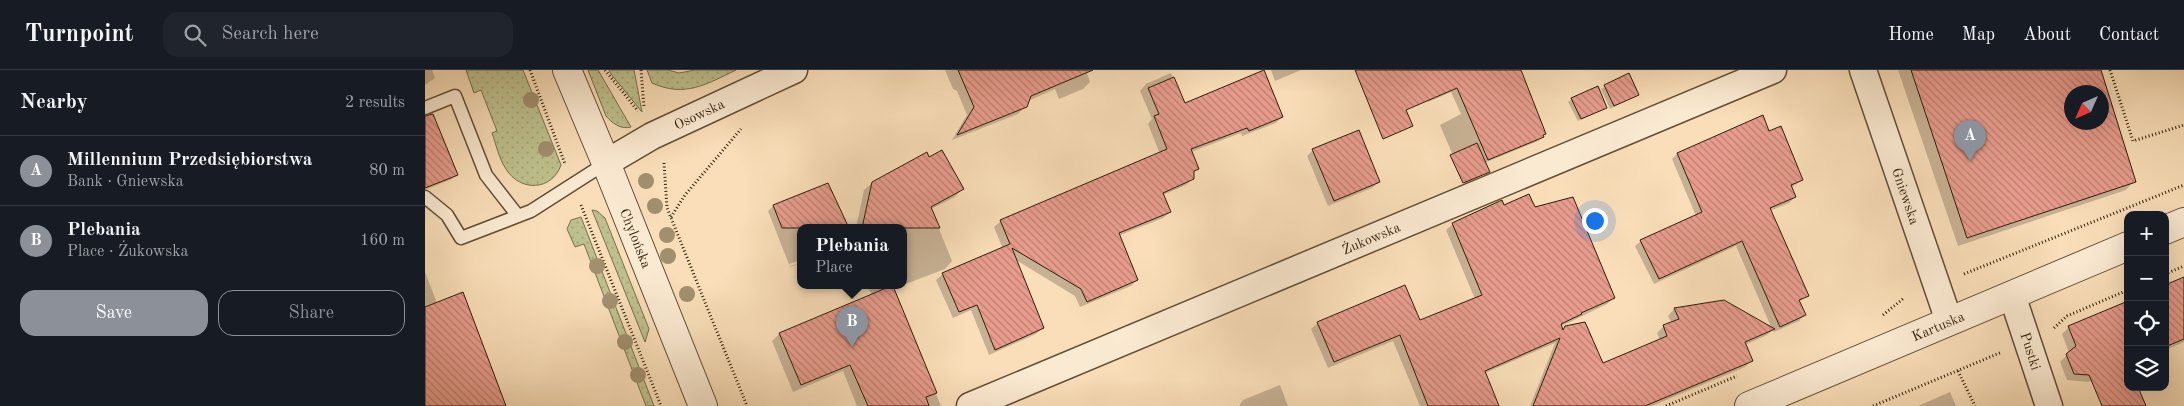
<!DOCTYPE html>
<meta charset="utf-8">
<style>
body{margin:0;font-family:"Old Standard TT",serif;background:#20242c;color:#f1f3f6}
.controls{position:absolute;right:15px;bottom:15px;display:grid;overflow:hidden;border-radius:10px;box-shadow:0 5px 20px #0002}
.controls button{width:45px;height:45px;display:grid;place-items:center;padding:0;border:0;border-bottom:1px solid #363941;background:#171b24;color:#f1f3f6;font:25px sans-serif}
.compass{position:absolute;left:1639px;top:15px;width:45px;height:45px;border-radius:50%;background:#171b24;box-shadow:0 5px 20px #0002;rotate:225deg}
.you{position:absolute;left:1169px;top:150px;width:18px;height:18px;margin:-12px;border:4px solid #fff;border-radius:50%;background:#1a73e8;box-shadow:0 0 0 8px #1a73e833}
.badge{display:grid;place-items:center;width:32px;height:32px;border-radius:50%;background:#8c9099;color:#fff;font-size:16px;font-weight:700}
.pin{position:absolute;translate:-50% -41px;filter:drop-shadow(0 1px 2px #0008)}
.pin::after{content:'';position:absolute;top:26px;width:18px;height:15px;background:inherit;clip-path:polygon(0 0,100% 0,50% 100%)}
.popup{position:absolute;left:372px;top:154px;width:110px;height:65px;box-sizing:border-box;display:grid;place-content:center;border-radius:10px;background:#171b24;filter:drop-shadow(0 1px 4px #0005);font-size:16px;white-space:nowrap;color:#9ea1a6}
.popup b{font-size:19px;color:#f1f3f6}
.popup::after{content:'';position:absolute;left:50%;top:100%;margin-left:-10px;border:10px solid transparent;border-top-color:#171b24}
.list{margin:0;padding:0;list-style:none}
h2{display:flex;justify-content:space-between;align-items:center;height:65px;margin:0;padding:0 20px;font-size:21px}
h2 small{font-size:16px;font-weight:400;color:#9ea1a6}
.list li{display:grid;grid-template-columns:32px 1fr auto;gap:15px;align-items:center;box-sizing:border-box;height:70px;padding:0 20px;border-top:1px solid #363941}
.list b{display:block;font-size:19px;white-space:nowrap}
.list p{margin:0;font-size:16px;white-space:nowrap;color:#9ea1a6}
.list em{font-size:16px;font-style:normal;color:#9ea1a6}
.actions{display:flex;gap:10px;padding:15px 20px}
.actions a{flex:1;padding:11px 0;border:1px solid #8c9099;border-radius:15px;text-align:center;font-size:18px;color:#8c9099}
.actions .main{background:#8c9099;color:#fff}
.icon{flex:none;width:28px;height:28px;fill:none;stroke:currentColor;stroke-width:2;stroke-linecap:round;stroke-linejoin:round}
.map{position:relative;flex:none;width:1759px;height:336px;overflow:hidden}
header{display:flex;align-items:center;gap:30px;box-sizing:border-box;height:70px;padding:0 25px;background:#171b24;border-bottom:1px solid #363941}
header strong{font-size:24px}
nav{display:flex;gap:28px;margin-inline-start:auto;font-size:18px}
.search{width:350px;height:45px;background:#20242c;display:flex;align-items:center;gap:12px;box-sizing:border-box;padding:0 18px;border-radius:15px;color:#9ea1a6;font-size:19px}
main{display:flex}
aside{flex:1;background:#171b24}
.map>svg:first-child{display:block}
.grass{fill:url(#grass-dots);stroke:#76704c}
.shadow{fill:#0003;fill-rule:evenodd}
.building{fill:url(#building-back-hatch);stroke:#2e1e08;fill-rule:evenodd}
.lines{fill:none;stroke-linecap:round;stroke-linejoin:round}
.service-casing{stroke:#614e34;stroke-width:15}
.minor-casing{stroke:#614e34;stroke-width:29}
.tertiary-casing{stroke:#614e34;stroke-width:30}
.path{stroke:#2e1e08;stroke-width:3;stroke-dasharray:1 2.5;stroke-linecap:butt}
.service{stroke:#fbead2;stroke-width:12}
.minor{stroke:#fbead2;stroke-width:26}
.tertiary{stroke:#fbead2;stroke-width:28}
.tree{fill:#a18f6e}
.labels{text-anchor:middle;stroke-width:5;stroke-linejoin:round;paint-order:stroke}
.street-label{font-size:14px;fill:#2e1e08;stroke:#fbead2}
</style>
<header>
<strong>Turnpoint</strong>
<div class="search"><svg class="icon" aria-label="search" viewBox="0 0 24 24"><circle cx="10" cy="10" r="6"/><path d="M15 15l6 6"/></svg>Search here</div>
<nav><a>Home</a><a>Map</a><a>About</a><a>Contact</a></nav>
</header>
<main>
<aside>
<h2>Nearby<small>2 results</small></h2>
<ul class="list">
<li><span class="badge">A</span><div><b>Millennium Przedsiębiorstwa</b><p>Bank · Gniewska</p></div><em>80 m</em></li>
<li><span class="badge">B</span><div><b>Plebania</b><p>Place · Żukowska</p></div><em>160 m</em></li>
</ul>
<div class="actions"><a class="main">Save</a><a>Share</a></div>
</aside>
<div class="map">
<svg width="1759" height="336" viewBox="0 0 1759 336">
<defs>
<pattern id="grass-dots" width="8" height="8" patternUnits="userSpaceOnUse" patternTransform="scale(1.25)"><rect width="8" height="8" fill="#bec18f"/><path d="M2 2h.1M6 6h.1" fill="none" stroke="#a4a57a" stroke-width="1.8" stroke-linecap="round"/></pattern>
<pattern id="building-back-hatch" width="6" height="6" patternUnits="userSpaceOnUse" patternTransform="scale(1.25)"><rect width="6" height="6" fill="#e89c8d"/><path d="M-1 5l2 2M0 0l6 6M5-1l2 2" fill="none" stroke="#bc7f71"/></pattern>
</defs>
<rect width="100%" height="100%" fill="#f9deb9"/>
<filter id="stains"><feTurbulence type="fractalNoise" baseFrequency=".004" numOctaves="4"/><feColorMatrix values="0 0 0 0 .2 0 0 0 0 .09 0 0 0 0 .02 0 0 0 .5 -.17"/></filter>
<radialGradient id="worn" r=".72"><stop offset=".6" stop-color="#630" stop-opacity="0"/><stop offset="1" stop-color="#630" stop-opacity=".3"/></radialGradient>
<!-- grass -->
<path class="grass" d="M41,0h57l38,95c-9,26 -41,27 -55,4 -7,-10 -10,-25 -14,-36l5,-2 -16,-41 -7,3z
M163,0h10l33,57c-10,3 -19,-4 -25,-11z
M184,0h25l8,42 -31,-38z
M222,0h21l11,3 16,-3h41c-29,14 -51,28 -84,13z
M167,140l5,1 8,7 44,111 -4,13z
M156,147l73,189h-8l-62,-162 -9,3 -8,-18 4,-9z"/>
<!-- shadow -->
<path class="shadow" d="M0,0h7l3,8 -10,7z
M520,0h141l4,12 -7,7 -24,10 -4,-10 -27,12 -3,5 -7,8 -66,26 15,-25 -10,-24 -4,-2z
M846,0h30l-26,11z
M990,0h104l24,66 -5,5 -54,22 4,9 -23,12 -25,-59 21,-11 -10,-22 -23,10z
M1473,0h200l36,111 -8,9 -168,56zM1646,22h30v30h-30z
M746,3l13,32 98,12 -6,6 -34,13 -1,-3 -50,19 7,17 -6,5 1,4 -7,7 -23,10 7,17 -7,6 -45,18 19,44 -6,6 -51,21 -5,-11 -59,-36 26,68 -6,6 -47,21 -18,-45 -18,8 -17,-38 7,-6 60,-25 -9,-22 7,-6 159,-67 -12,-30 4,-5 -12,-28 6,-7z
M1204,5l8,20 -27,14 -9,-20z
M1147,29l34,9 -28,13 -10,-19z
M0,47l31,57 -4,5 -27,11z
M1343,63l34,47 -11,8 4,9 -6,6 -19,8 37,85 -8,6 5,13 -5,6 -25,11 -1,-3 -6,6 -22,10 7,15 -7,7 -93,39h-122l25,-63 -70,30 13,33h-78l-27,-65 -65,27 -17,-39 7,-6 102,-1 55,-23 -29,-69 7,-6 50,-18 31,3 80,89 -7,6 -47,23 2,3 3,-3 37,38 58,-25 -3,-7 7,-7 8,-3 -4,-7 6,-7 50,-7 48,27 -36,-83 -82,38 -19,-38 6,-5 55,-25 -24,-57 5,-5z
M888,80l66,32 -7,6 -44,18 -21,-50z
M504,88l33,31 -7,8 -24,12 21,52 -7,8 -42,16v-57h-47l8,-38 8,-7z
M403,114l19,44h-46v32l-12,4 1,2 11,-3 -11,4 -22,-56 5,-5z
M0,202l12,31 67,103h-79z
M1759,208v64l-19,8v-64z
M442,216h34l-8,3 48,117h-84l-14,-35 -50,21 -21,-51 7,-7 93,-39z
M1644,257l34,49 -15,6 -21,-2 -7,-18 9,-9 -7,-19z
M855,315l8,21h-49l4,-6z
M1525,322l6,14h-38z"/>
<!-- building -->
<path class="building" d="M533,0h135l-62,26 -4,11 -70,28 17,-28z
M839,0l19,47 -34,14 -2,-3 -56,21 8,20 -5,2v8l-31,14 8,19 -52,21 19,47 -51,22 -6,-13 -69,-41 32,80 -49,22 -18,-45 -18,7 -17,-39 68,-29 -10,-24 167,-71 -13,-33 5,-2 -11,-26 26,-11 11,26z
M930,0h166l25,64 -3,1 1,2 -56,23 -31,-72 -51,22 7,16 -30,13z
M1486,0h190l35,112 -169,56zM1646,22h30v30h-30z
M1204,3l10,22 -25,11 -10,-21z
M1173,16l9,22 -26,11 -10,-21z
M8,44l25,61 -33,13v-72z
M1338,45l6,16 12,-5 22,54 -12,5 5,12 -26,11 39,88 -10,4 7,15 -26,12 -38,-86 -83,38 -19,-39 62,-28 -25,-59z
M934,60l21,52 -46,19 -22,-52z
M1052,73l13,29 -27,11 -13,-28z
M517,80l22,39 -33,18 9,21h-78l10,-46 55,-30 2,5z
M403,113l21,45h-67l-9,-23z
M1104,124l6,13 38,-10 42,101 -34,15 1,1 -21,10 2,6 2,-4 20,-4 18,41 64,-27 -4,-11 16,-6 -5,-11 50,-8 51,29 -30,13 8,19 -108,45h-112l27,-68 -75,33 14,35h-71l-28,-71 -66,27 -17,-40 88,-37 15,35 62,-25 -30,-72 50,-23 2,5z
M1759,207v62l-19,8v-62z
M466,216h2l44,107 -11,4 3,9h-61l-18,-41 -49,20 -22,-52z
M38,222l43,114h-81v-99z
M1703,231v86h10l8,19h-44l-13,-31 -15,-1 -8,-20 10,-8 -8,-20z"/>
<g class="lines">
<!-- service casing -->
<g class="service-casing">
<path id="service" d="M0,38l30,-12 31,79 32,41
M0,127l22,18 14,23 70,-27 75,-48"/>
</g>
<!-- minor casing -->
<g class="minor-casing">
<path id="minor" d="M1438,0l86,251
M181,93l46,-27 142,-66
M1587,225l37,111
M545,336l803,-336"/>
</g>
<!-- tertiary casing -->
<g class="tertiary-casing">
<path id="tertiary" d="M142,0l39,93 97,243
M1740,160l19,-8
M1324,336l379,-160"/>
</g>
<!-- path -->
<path class="path" d="M105,0l35,94
M180,0l33,41
M216,0l3,37
M1685,0l23,71 51,-16
M239,93l3,45 80,198
M156,135l80,201
M246,147l14,-22 56,-66
M1539,204l220,-89
M1740,204l19,-8
M1458,245l21,-17
M1629,258l13,-12 61,-26
M1533,301l17,35
M1241,336l71,-30
M1448,336l129,-54"/>
<!-- service -->
<use href="#service" class="service"/>
<!-- minor -->
<use href="#minor" class="minor"/>
<!-- tertiary -->
<use href="#tertiary" class="tertiary"/>
</g>
<!-- trees -->
<g class="tree">
<circle cx="106" cy="30" r="8"/>
<circle cx="121" cy="79" r="8"/>
<circle cx="221" cy="111" r="8"/>
<circle cx="230" cy="136" r="8"/>
<circle cx="242" cy="165" r="8"/>
<circle cx="243" cy="186" r="8"/>
<circle cx="172" cy="196" r="8"/>
<circle cx="262" cy="224" r="8"/>
<circle cx="185" cy="231" r="8"/>
<circle cx="200" cy="272" r="8"/>
<circle cx="213" cy="305" r="8"/>
</g>
<g class="labels">
<!-- street labels -->
<g class="street-label">
<text transform="translate(274 44) rotate(-25)" y="5">Osowska</text>
<text transform="translate(1481 126) rotate(71)" y="5">Gniewska</text>
<text transform="translate(211 168) rotate(68)" y="5">Chylońska</text>
<text transform="translate(946 168) rotate(-23)" y="5">Żukowska</text>
<text transform="translate(1513 256) rotate(-23)" y="5">Kartuska</text>
<text transform="translate(1606 281) rotate(72)" y="5">Pustki</text>
</g>
</g>
<rect width="100%" height="100%" filter="url(#stains)"/>
<rect width="100%" height="100%" fill="url(#worn)"/>
</svg>
<div class="controls">
<button>+</button>
<button>−</button>
<button><svg class="icon" aria-label="locate" viewBox="0 0 24 24"><circle cx="12" cy="12" r="6"/><path d="M12 2v4M12 18v4M2 12h4M18 12h4"/></svg></button>
<button><svg class="icon" aria-label="layers" viewBox="0 0 24 24"><path d="M12 4l9 5-9 5-9-5zM3 14l9 5 9-5"/></svg></button>
</div>
<svg class="compass" viewBox="-18 -18 36 36"><path d="M0-13l5 13h-10z" fill="#e53935"/><path d="M0 13l5-13h-10z" fill="#9ea1a6"/></svg>
<div class="you"></div>
<div class="pin badge" style="left:1545px;top:91px">A</div>
<div class="pin badge" style="left:427px;top:277px">B</div>
<div class="popup"><b>Plebania</b>Place</div>
</div>
</main>
